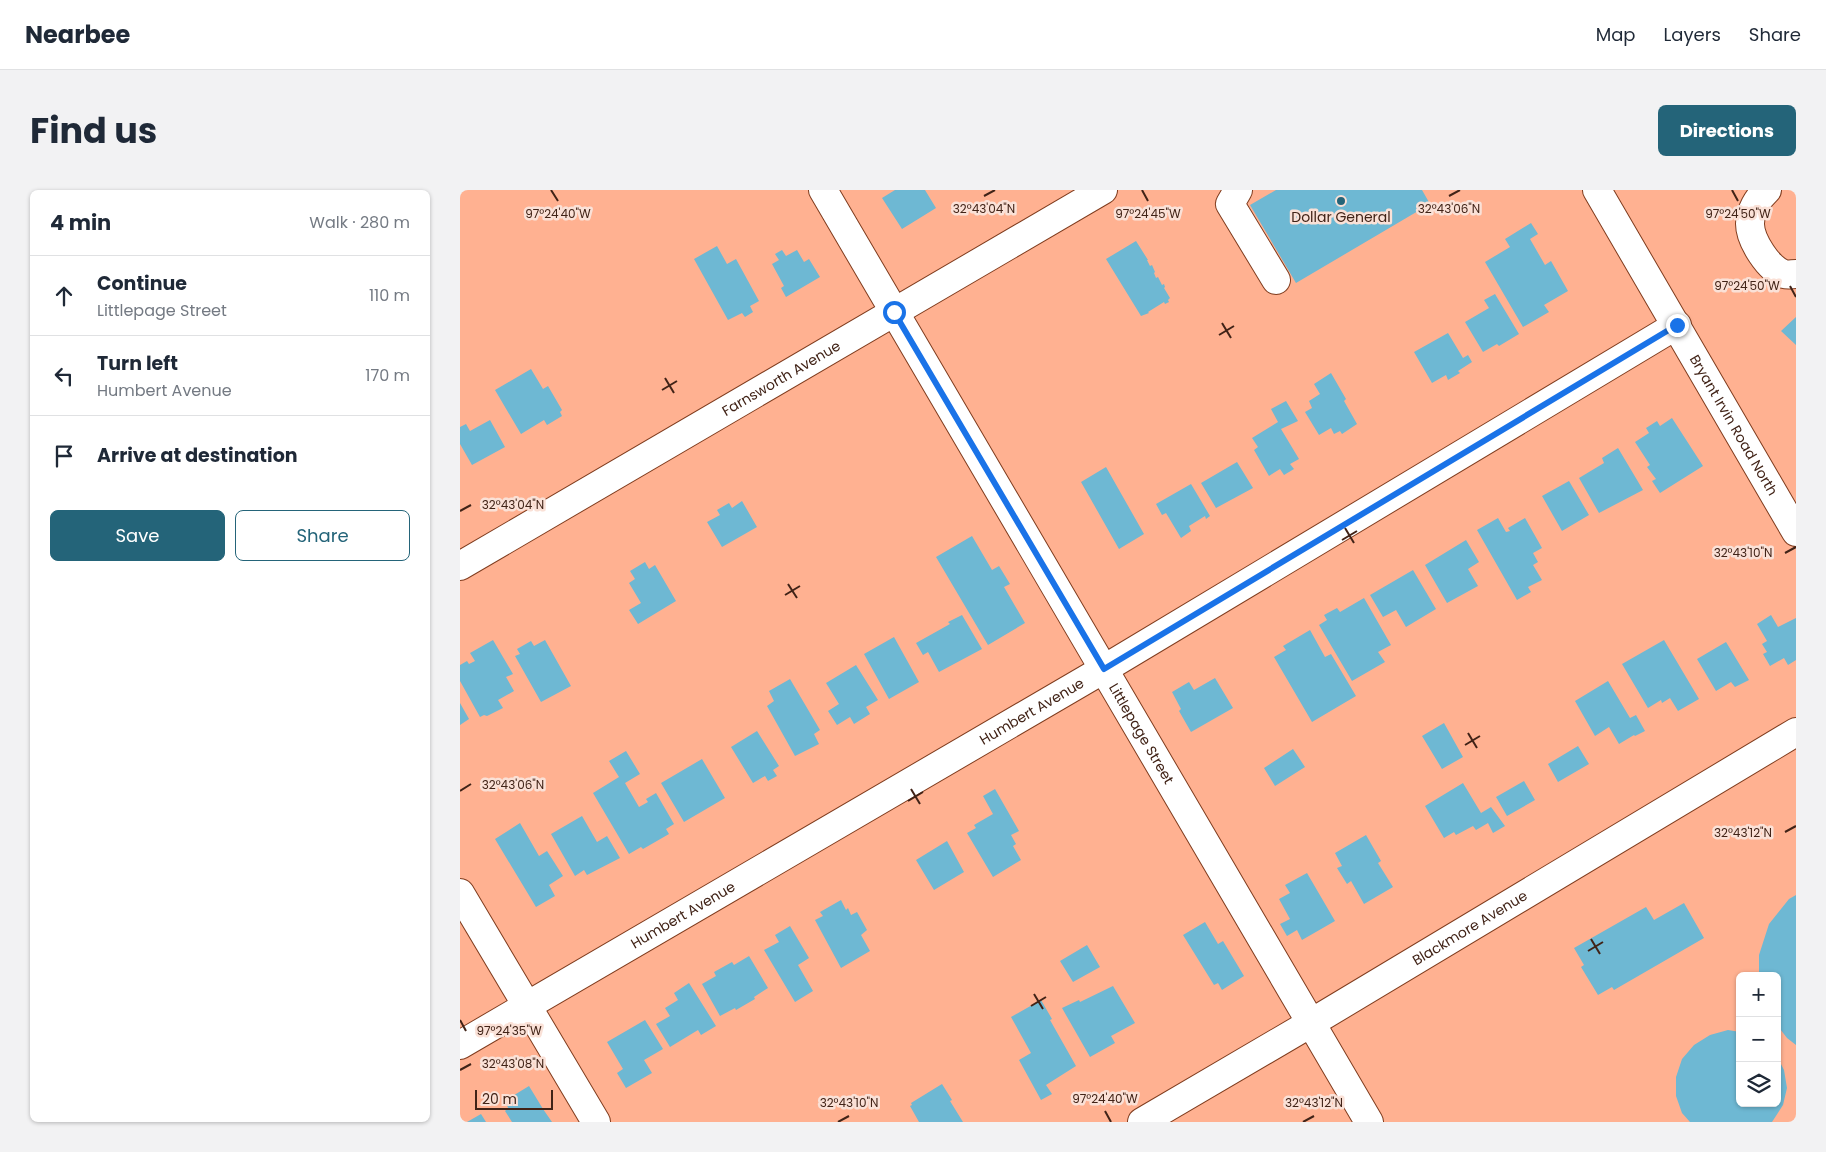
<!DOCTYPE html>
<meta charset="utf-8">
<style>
body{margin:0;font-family:Poppins,sans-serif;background:#f2f2f3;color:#1f2937}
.controls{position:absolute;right:15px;bottom:15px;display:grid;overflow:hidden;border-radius:8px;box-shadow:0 1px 4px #0004}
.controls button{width:45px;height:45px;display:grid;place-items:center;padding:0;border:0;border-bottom:1px solid #e0e1e3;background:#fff;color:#1f2937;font:25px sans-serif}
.scale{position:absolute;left:15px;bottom:12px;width:78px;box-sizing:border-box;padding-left:5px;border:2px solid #412317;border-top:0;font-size:14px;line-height:18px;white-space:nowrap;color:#412317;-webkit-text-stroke:4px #fae1d7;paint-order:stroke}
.stop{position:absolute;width:15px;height:15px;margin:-11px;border:4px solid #1a73e8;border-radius:50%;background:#fff}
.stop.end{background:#1a73e8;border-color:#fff;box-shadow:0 1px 5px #0008}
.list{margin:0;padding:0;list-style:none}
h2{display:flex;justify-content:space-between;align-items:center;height:65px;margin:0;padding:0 20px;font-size:21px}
h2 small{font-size:16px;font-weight:400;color:#747a83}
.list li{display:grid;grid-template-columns:32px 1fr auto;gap:15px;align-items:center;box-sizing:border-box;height:80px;padding:0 20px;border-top:1px solid #e0e1e3}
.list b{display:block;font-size:19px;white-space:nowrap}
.list p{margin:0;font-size:16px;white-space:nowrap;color:#747a83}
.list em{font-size:16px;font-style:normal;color:#747a83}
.actions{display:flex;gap:10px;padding:15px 20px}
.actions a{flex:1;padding:11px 0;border:1px solid #246479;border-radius:8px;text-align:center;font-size:18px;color:#246479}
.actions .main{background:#246479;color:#fff}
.icon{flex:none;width:28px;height:28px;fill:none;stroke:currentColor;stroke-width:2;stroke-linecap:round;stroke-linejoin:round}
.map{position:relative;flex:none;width:1336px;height:932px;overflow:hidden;border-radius:8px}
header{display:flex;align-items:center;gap:30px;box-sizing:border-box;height:70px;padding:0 25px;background:#fff;border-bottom:1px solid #e0e1e3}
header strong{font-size:24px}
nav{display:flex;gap:28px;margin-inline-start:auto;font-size:18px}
.intro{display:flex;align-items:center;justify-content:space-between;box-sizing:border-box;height:120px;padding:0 30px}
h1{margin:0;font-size:35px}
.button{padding:12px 22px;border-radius:8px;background:#246479;color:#fff;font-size:18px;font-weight:700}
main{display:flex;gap:30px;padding:0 30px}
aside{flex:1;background:#fff;border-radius:8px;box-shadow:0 1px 4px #0004}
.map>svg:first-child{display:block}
.building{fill:#6eb8d3}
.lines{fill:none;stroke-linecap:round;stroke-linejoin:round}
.minor-casing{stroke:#803d1f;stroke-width:30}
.major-casing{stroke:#803d1f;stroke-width:30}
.minor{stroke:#fff;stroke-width:28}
.major{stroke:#fff;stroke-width:28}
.route{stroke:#1a73e8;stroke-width:6}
.ticks{fill:none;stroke:#412317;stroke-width:2}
.poi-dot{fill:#246479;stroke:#fae1d7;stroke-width:2}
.labels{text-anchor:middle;stroke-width:5;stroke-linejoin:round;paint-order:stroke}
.poi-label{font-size:14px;fill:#412317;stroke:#fae1d7}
.street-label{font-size:14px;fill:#412317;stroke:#fae1d7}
.ticks-label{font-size:12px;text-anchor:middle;fill:#412317;stroke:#fae1d7;stroke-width:5;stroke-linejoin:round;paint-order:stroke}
</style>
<header>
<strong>Nearbee</strong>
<nav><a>Map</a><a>Layers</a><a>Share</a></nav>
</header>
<div class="intro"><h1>Find us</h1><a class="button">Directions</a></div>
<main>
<aside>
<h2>4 min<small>Walk · 280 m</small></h2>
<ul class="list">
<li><svg class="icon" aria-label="ahead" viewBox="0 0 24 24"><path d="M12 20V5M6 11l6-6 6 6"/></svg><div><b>Continue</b><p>Littlepage Street</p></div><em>110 m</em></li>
<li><svg class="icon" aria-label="left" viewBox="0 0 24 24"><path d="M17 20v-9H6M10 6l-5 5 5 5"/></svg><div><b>Turn left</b><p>Humbert Avenue</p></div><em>170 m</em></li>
<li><svg class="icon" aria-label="arrive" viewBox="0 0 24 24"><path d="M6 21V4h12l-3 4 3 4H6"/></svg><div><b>Arrive at destination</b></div></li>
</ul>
<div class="actions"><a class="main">Save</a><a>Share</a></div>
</aside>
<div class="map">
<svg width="1336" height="932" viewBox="0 0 1336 932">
<rect width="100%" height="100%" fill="#ffb191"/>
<!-- building -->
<path class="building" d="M435,0h30l11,18 -34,21 -20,-31z
M816,0h146l8,14 -134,79 -46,-78z
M1071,33l7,11 -8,5 15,26 6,-4 17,30 -24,14 5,7 -26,15 -38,-65 25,-15 -5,-8z
M676,51l12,19h-1l3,6 2,-1 3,7 -1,1 2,5 2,-1 4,8 2,-1 1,3 -1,1 6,10 -2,2 1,2 -4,2 -1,-2 -16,10 1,1 -8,3 -35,-57z
M257,56l10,18 9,-5 23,42 -9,5 3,6 -8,5 -3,-4 -14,7 -34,-61z
M322,60l4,6 11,-6 7,12 5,-3 11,18 -34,20 -5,-9 3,-2 -12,-22 7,-4 -4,-6z
M1035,104l24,40 -20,12 -2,-2 -14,8 -18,-30 24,-14 -5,-8z
M1336,127v28l-15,-14z
M988,143l15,25 5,-3 4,7 -14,9 2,2 -12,7 -2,-5 -14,8 -18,-31z
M71,179l12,20 5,-3 14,24 -2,2 2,4 -15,9 -3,-5 -23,14 -26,-44z
M871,183l15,26 -2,2 13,23 -15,10 -2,-3 -6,3 -3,-6 -12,7 -14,-23 7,-4 -3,-7 11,-7 -6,-10z
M826,211l12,20 -17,8 18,30 -9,5 4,5 -10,6 -4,-6 -11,7 -15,-26 4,-3 -6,-9 26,-16 -7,-13z
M1212,228l31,48 -43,27 -8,-12 4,-2 -9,-12 3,-2 -15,-23 14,-9 -3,-5 11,-7 3,5z
M30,230l15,27 -33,18 -12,-21v-17l6,-3 4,7z
M1158,258l25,42 -44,23 -20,-35 25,-15 -2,-5z
M777,272l16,26 -37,20 -15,-25z
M646,277l38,67 -25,15 -38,-67z
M1109,291l20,34 -27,16 -20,-35z
M731,294l19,32 -4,3 -1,-3 -16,10 2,5 -10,7 -15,-25 -4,2 -6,-11z
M282,311l15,26 -35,20 -15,-25 13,-7 -3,-5 12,-7 3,5z
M1038,328l8,14 4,-1 -2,-3 17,-10 17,30 -9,5 5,9 -5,3 9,15 -14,7 3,5 -14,8 -40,-70z
M512,346l20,34 7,-4 11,18 -6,3 21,36 -37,22 -52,-88z
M1006,350l13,22 -11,7 10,17 -31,17 -22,-38z
M185,372l4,7 6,-4 21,36 -38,23 -9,-14 12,-7 -12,-20 6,-4 -5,-8z
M953,380l23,39 -30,18 -10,-17 -13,7 -13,-22z
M904,408l27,47 -13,7 7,10 -33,19 -33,-56 8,-5 -3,-5 13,-7 3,4z
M502,425l20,34 -43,23 -11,-20 -5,3 -7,-12 34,-19 -2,-2z
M1311,425l7,12 18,-9v42l-8,5 -4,-7 -14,8 -7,-12 4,-2 -5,-8 5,-3 -10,-17z
M850,440l15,27 6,-3 25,42 -44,26 -38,-65 12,-7 -3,-4z
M434,447l25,45 -30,17 -25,-45z
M33,450l20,34 -7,3 8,14 -16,9 5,8 -16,8 -3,-1 -4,2 -20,-36v-16l7,-4 2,3 6,-3 -5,-8z
M85,450l26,46 -30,16 -26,-46 5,-2 -3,-5 14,-8 3,5z
M1204,450l35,59 -21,12 -8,-13 -8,5 -1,-3 -13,8 -26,-44z
M1266,452l23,38 -14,7 -4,-5 -15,9 -19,-32z
M396,475l22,35 -12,7 4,7 -16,10 -4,-7 -13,8 -9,-14 11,-7 -13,-21z
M755,488l18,30 -42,24 -12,-21 2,-2 -9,-17 17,-10 5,8z
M330,489l30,51 -6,4 5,10 -24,12 -28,-50 7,-5 -5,-10z
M1148,491l22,37 6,-3 9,16 -10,5 -1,-1 -15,9 -10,-17 -14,9 -20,-35z
M0,513l9,16 -9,6z
M984,533l19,34 -21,12 -20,-33z
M297,541l22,35 -6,4 4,6 -9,5 -3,-5 -12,7 -22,-36z
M1118,556l11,18 -31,18 -10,-18z
M833,559l12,18 -30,19 -11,-18z
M166,561l14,23 -15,9 14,24 9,-5 -2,-3 10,-6 18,31 -8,5 3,5 -26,15 -2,-2 -12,7 -36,-61 26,-16 -10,-16z
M242,569l23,39 -41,24 -23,-39z
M1064,591l11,19 -28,16 -11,-19z
M1003,593l18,30 10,-6 14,19 -12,7 -5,-10 -12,7 -3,-4 -17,9 -2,-3 -10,6 -19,-32z
M535,599l24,42 -8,4 5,9 -3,2 8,14 -28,17 -26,-44 9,-5 -2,-3 19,-11 -10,-18z
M122,626l15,26 10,-6 13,22 -33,17 -3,-5 -9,6 -24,-42z
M60,633l19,33 8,-5 16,25 -14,9 6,11 -19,11 -41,-68z
M906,645l15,26 -3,2 15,24 -29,17 -13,-23 -4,3 -10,-16 5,-2 -7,-13z
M487,651l17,31 -30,18 -18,-30z
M847,683l28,48 -33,19 -5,-10 -10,6 -7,-12 10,-5 -11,-20 11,-6 -5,-8z
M1336,705v150l-9,-7 -10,-13v-49h-18v-21l10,-31 20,-25z
M381,710l5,10 2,-2 3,7 6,-3 10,18 -6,5 9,16 -29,17 -26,-48 8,-4 -3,-4z
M1224,713l20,35 -90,52 -2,-3 -14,8 -17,-28 3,-2 -10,-17 72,-41 8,13z
M745,732l13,22 5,-3 21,35 -22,14 -4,-7 -4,2 -31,-50z
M330,736l19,32 -11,7 15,26 -18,11 -31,-52 15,-8 -4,-7z
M627,755l13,22 -27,15 -13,-21z
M289,766l19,32 -14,9 1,2 -19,11 -1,-2 -15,8 -18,-32 14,-8 -2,-4 18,-10 2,3z
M229,793l27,43 -15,9 -3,-5 -28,17 -14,-23 14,-8 -5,-8 13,-8 -4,-7z
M653,796l22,37 -24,13 4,7 -25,14 -28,-49 17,-8 1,2z
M581,810l11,19 -2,1 26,46 -30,19 6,9 -11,6 -22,-40 12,-7 -20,-36z
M185,830l18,29 -19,11 8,13 -26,15 -9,-15 6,-4 -16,-27z
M1268,840l12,2v71h37v-47l7,14 3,18 -4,17 -11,17h-82l-8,-9 -6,-17v-19l6,-18 12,-14 16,-10z
M482,894l10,16 -2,1 13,21h-44l-9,-16 2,-1 -1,-2z
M69,896l14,23 9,13h-40l-7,-11 3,-3 -1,-3 7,-4 -3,-4z
M21,924l5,8h-19z"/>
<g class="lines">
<!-- minor casing -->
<g class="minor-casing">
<g id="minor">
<path id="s1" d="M363,0l546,932"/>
<path d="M778,0l-8,14 46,76"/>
<path d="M1307,0c-9,8 -17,21 -17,34 0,16 19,46 34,50 4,1 8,0 12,0"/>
<path id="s2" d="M0,376l643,-376"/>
<path d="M0,703l136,229"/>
<path id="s3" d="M0,855l644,-376 573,-344"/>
<path id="s4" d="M682,932l169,-99 485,-291"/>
</g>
</g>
<!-- major casing -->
<g class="major-casing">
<g id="major">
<path id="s5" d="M1137,0l199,342"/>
</g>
</g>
<!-- minor -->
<use href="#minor" class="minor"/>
<!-- major -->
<use href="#major" class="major"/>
</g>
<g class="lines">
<!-- route -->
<path class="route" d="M434,122l210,357 573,-344"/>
</g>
<!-- ticks -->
<path class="ticks" d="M91,0l7,11M682,0l6,11M1272,0l6,11M524,6l11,-6M989,6l11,-6M1330,96l6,11M762,133l9,15M759,145l15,-9M205,188l9,15M202,200l15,-9M0,321l11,-6M885,338l9,15M882,350l15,-9M1325,363l11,-6M328,394l9,14M325,405l15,-9M1008,543l9,15M1005,555l15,-9M451,599l9,15M0,601l11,-7M448,611l15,-9M1325,642l11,-6M1131,749l9,15M1128,761l15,-9M574,804l9,15M571,816l15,-9M0,830l6,11M0,880l11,-6M645,921l6,11M378,932l11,-6M843,932l11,-6"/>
<!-- markers -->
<circle class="poi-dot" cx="881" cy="11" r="5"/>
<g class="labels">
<!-- poi labels -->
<g class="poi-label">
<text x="881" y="32">Dollar General</text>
</g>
<!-- street labels -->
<g class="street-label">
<text dy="5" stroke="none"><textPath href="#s2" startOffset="372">Farnsworth Avenue</textPath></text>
<text dy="5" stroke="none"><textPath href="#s5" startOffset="272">Bryant Irvin Road North</textPath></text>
<text dy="5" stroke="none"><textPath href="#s3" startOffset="662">Humbert Avenue</textPath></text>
<text dy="5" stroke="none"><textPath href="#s1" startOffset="630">Littlepage Street</textPath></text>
<text dy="5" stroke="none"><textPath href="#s3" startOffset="258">Humbert Avenue</textPath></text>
<text dy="5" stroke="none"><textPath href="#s4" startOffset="381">Blackmore Avenue</textPath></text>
</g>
</g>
<g class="ticks-label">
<text x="524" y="23">32°43'04"N</text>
<text x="989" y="23">32°43'06"N</text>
<text x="1278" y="28">97°24'50"W</text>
<text x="98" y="28">97°24'40"W</text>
<text x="688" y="28">97°24'45"W</text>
<text x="1287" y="100">97°24'50"W</text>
<text x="53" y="319">32°43'04"N</text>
<text x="1283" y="367">32°43'10"N</text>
<text x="53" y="599">32°43'06"N</text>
<text x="1283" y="647">32°43'12"N</text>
<text x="49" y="845">97°24'35"W</text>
<text x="53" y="878">32°43'08"N</text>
<text x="645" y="913">97°24'40"W</text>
<text x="389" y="917">32°43'10"N</text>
<text x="854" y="917">32°43'12"N</text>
</g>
</svg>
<div class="controls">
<button>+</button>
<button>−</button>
<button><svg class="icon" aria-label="layers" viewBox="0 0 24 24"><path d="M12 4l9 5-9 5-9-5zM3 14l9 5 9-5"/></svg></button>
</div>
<div class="scale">20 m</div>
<div class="stop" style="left:434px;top:122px"></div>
<div class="stop end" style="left:1217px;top:135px"></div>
</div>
</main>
